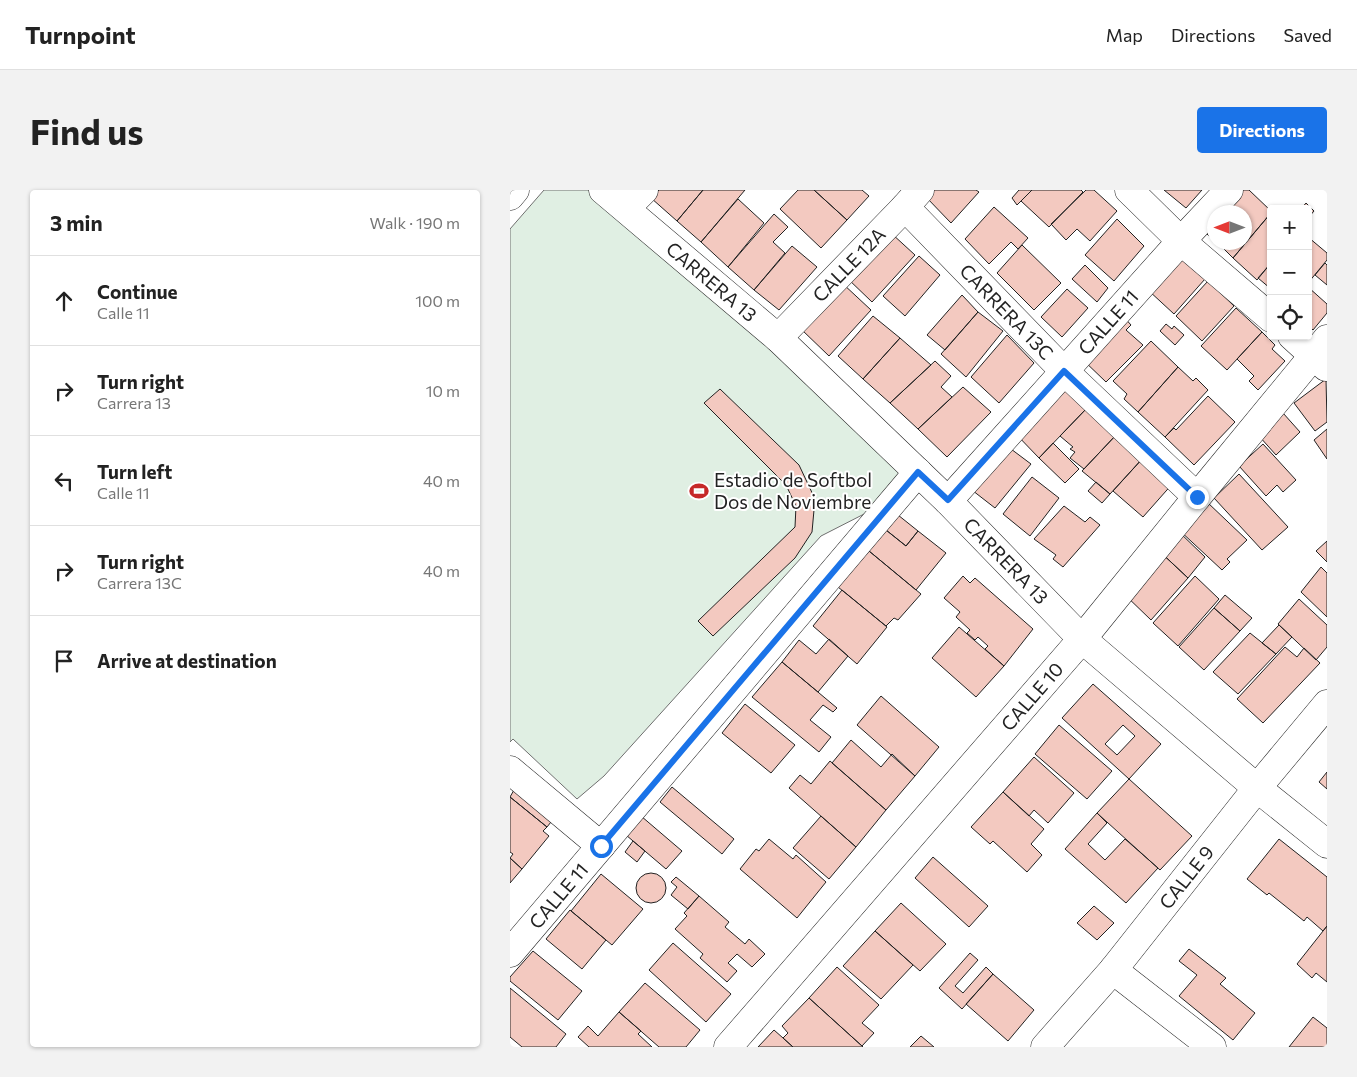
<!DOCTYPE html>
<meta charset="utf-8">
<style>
body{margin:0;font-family:Commissioner,sans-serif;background:#f2f2f2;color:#222}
.controls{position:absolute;right:15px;top:15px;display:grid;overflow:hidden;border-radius:5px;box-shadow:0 1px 4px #0004}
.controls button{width:45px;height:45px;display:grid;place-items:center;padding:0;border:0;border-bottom:1px solid #e0e0e0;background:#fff;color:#222;font:25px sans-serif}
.compass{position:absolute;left:697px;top:15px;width:45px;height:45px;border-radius:50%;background:#fff;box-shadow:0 1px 4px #0004;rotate:270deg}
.stop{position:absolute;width:15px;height:15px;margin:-11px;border:4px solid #1a73e8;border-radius:50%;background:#fff}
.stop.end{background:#1a73e8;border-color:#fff;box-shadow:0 1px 5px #0008}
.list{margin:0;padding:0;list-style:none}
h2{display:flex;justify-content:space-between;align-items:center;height:65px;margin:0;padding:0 20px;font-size:21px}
h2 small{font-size:16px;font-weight:400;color:#767676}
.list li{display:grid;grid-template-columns:32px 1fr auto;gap:15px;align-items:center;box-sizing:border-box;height:90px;padding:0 20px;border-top:1px solid #e0e0e0}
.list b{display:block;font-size:19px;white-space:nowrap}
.list p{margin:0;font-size:16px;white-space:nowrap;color:#767676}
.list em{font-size:16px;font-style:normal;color:#767676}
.icon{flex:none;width:28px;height:28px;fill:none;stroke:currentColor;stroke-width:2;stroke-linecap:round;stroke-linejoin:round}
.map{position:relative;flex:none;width:817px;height:857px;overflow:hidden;border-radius:5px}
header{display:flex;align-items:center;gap:30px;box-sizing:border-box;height:70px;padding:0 25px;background:#fff;border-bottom:1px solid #e0e0e0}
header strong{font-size:24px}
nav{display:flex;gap:28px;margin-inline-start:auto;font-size:18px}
.intro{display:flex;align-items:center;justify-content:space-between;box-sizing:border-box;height:120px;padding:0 30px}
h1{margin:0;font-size:35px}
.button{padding:12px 22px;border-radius:5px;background:#1a73e8;color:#fff;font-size:18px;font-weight:700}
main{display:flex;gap:30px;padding:0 30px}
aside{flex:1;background:#fff;border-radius:5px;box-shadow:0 1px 4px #0004}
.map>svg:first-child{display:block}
.green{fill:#e0efe3;stroke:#6f6f6f}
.building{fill:#f3c9c0;stroke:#222;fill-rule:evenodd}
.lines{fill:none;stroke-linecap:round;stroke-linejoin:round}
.street-casing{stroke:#222;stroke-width:29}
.street{stroke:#fff;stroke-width:28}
.route{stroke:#1a73e8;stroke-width:6}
.labels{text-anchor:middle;stroke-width:4;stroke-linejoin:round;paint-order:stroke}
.street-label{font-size:19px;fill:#222;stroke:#fff}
.poi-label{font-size:19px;fill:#222;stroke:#fff;text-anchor:start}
</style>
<header>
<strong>Turnpoint</strong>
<nav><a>Map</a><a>Directions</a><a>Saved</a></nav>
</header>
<div class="intro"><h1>Find us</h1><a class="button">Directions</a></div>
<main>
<aside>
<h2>3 min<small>Walk · 190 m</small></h2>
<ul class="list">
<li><svg class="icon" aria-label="ahead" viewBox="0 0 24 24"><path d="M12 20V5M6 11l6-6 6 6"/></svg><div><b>Continue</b><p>Calle 11</p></div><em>100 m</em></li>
<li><svg class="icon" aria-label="right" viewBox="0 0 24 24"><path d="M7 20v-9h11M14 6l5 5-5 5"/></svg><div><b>Turn right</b><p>Carrera 13</p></div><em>10 m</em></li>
<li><svg class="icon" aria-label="left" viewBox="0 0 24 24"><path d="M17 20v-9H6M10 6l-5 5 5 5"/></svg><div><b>Turn left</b><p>Calle 11</p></div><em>40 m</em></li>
<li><svg class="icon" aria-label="right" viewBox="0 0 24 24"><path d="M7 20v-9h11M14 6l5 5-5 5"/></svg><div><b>Turn right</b><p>Carrera 13C</p></div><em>40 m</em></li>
<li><svg class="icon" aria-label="arrive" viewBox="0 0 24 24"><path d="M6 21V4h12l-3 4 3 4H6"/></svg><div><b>Arrive at destination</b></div></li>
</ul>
</aside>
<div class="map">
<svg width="817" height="857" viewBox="0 0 817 857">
<rect width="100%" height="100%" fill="#fff"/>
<!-- green -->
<path class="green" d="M34,0h51l311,282 -36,39 -49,25 -217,240 -27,23 -64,-60 -3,3v-513z"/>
<!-- building -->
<path class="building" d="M149,0h44l-26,31 -26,-23z
M193,0h42l-44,52 -24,-21z
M288,0h16l33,30 -26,28 -41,-39z
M304,0h48l7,6 -22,24z
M422,0h44l3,2 -28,31 -25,-26z
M509,0h13l-15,15 -5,-7z
M522,0h49l2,2 -34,35 -28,-26z
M576,0h8l23,21 -27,30 -13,-12 -11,11 -15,-16z
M654,0h38l-16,18z
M731,0h8l22,21v2l-38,45 -16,-16h27v-30h-22z
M228,9l26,24 -36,44 -27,-25z
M796,13l8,8 -6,7v-9h-7z
M484,17l34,31 -10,11 -7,-7 -22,22 -24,-25z
M264,24l14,13 -15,15 12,11 -31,37 -26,-23z
M760,24l1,49 -14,17 -24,-22z
M607,29l27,27 -30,35 -29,-26z
M704,31v20l-9,-9z
M381,43l24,22 -43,47 -26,-25z
M798,47l19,16v7l-19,23z
M512,55l39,38 -27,27 -37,-37z
M282,56l25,21 -38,43 -25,-20z
M669,65l26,24 -31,35 -26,-24z
M409,66l21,19 -35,41 -22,-20z
M761,73v26l-13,-11z
M815,73l2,2v20l-12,-10z
M575,75l23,23 -11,14 -25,-23z
M698,91l26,25 -32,35 -26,-25z
M332,93l29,27 -42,46 -28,-27z
M798,97l19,17v9l-14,17 -5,-5z
M557,99l21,19 -26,29 -21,-20z
M452,105l16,17 -33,38 -18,-15z
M726,118l26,24 -35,38 -26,-24z
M468,122l25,19 -37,46 -25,-23z
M363,126l27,22 -37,41 -25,-23z
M613,126l8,9 -5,5 17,15 -37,37 -25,-24z
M656,134l6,5 2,-3 10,9 -9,10 -15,-14z
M752,142l13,13 -3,4 13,12 -27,29 -9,-9 5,-5 -17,-17z
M497,145l27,28 -35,40 -28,-26z
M390,148l31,27 -41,38 -27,-24z
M641,151l27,26 -40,45 -14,-13 3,-5 -14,-13z
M425,171l16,15 -10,11 11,10 -34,32 -28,-26z
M668,177l15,14 3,-3 12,12 -43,47 -27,-25z
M816,189l1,43 -12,9 -21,-28z
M550,191l27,27 -48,50 -26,-27z
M453,197l28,25 -44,45 -29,-28z
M210,199l79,76 16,34 -3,33 -17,26 -82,78 -15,-15 97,-94 1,-21 -10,-21 -82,-82z
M698,206l27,26 -41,43 -29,-28 9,-9 2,2z
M577,218l29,27 -32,34 -14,-11 5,-6 -5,-3 3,-2 -13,-11z
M773,223l17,19 -24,23 -17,-19z
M817,239v30l-13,-19z
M607,244l26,24 -33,36 -28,-23z
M493,253l28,21 -36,44 -27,-21z
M543,253l26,26 -14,14 -26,-25z
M753,254l33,36 -13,12 -6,-7 -11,11 -27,-30z
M633,268l31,24 -31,35 -30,-26z
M729,284l49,53 -26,23 -48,-52z
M522,287l27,21 -29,38 -27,-22z
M586,292l14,12 -8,9 -14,-12z
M697,312l40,38 -20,19 3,3 -8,8 -44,-41z
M554,316l21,16 5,-5 10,8 -37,42 -10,-8 3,-4 -22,-16z
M388,325l20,16 -12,15 -20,-16z
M376,340l20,16 12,-15 28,22 -30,37 -47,-39z
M667,340l28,27 -17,21 -32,-30z
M817,351v21l-11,-11z
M646,358l32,30 -37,42 -29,-28z
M359,361l52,43 -23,26 -4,-2 -8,8 -48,-39z
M811,377l6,6v44l-26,-25z
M453,386l7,7 5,-5 58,51 -29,37 -19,-17 3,-3 -10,-9 -3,3 -8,-7 3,-3 -14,-13 4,-5 -16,-14z
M685,386l24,23 -41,47 -25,-23z
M332,400l45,37 -30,37 -44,-38z
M715,405l27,23 -12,13 -26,-23z
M789,409l28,26v22l-11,13 -38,-36z
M704,418l26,23 -36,39 -25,-23z
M769,435l13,12 -16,17 -14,-11z
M449,437l45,39 -28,31 -44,-39z
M740,443l26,21 -38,40 -25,-22z
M319,449l19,17 -30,36 -36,-30 17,-22 17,14z
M775,457l12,10 7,-9 16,15 -57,60 -26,-24z
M272,472l55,46 -4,4 -10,-7 -13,15 21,17 -12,15 -67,-55z
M583,494l68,60 -32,35 -67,-61zM613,535l12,11 -18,19 -12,-11z
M371,506l58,51 -24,29 -58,-51z
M235,514l50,41 -24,28 -49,-40z
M549,535l53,46 -25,28 -52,-45z
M341,550l30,27 11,-13 23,22 -29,34 -54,-47z
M524,567l40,36 -26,30 -14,-13 -5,6 -26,-24z
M320,571l56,49 -30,37 -67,-59 11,-13 11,9z
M817,582v17l-8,-7z
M619,589l63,57 -32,34 -63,-57z
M162,597l62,52 -12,15 -62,-52z
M4,600l37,32 -4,5 -37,-30z
M493,602l41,37 -13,15 11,11 -15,17 -34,-31 -3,3 -19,-17z
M0,607l37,30 -4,4 6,5 -27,33 -12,-11 3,-4 -3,-2z
M587,623l10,10 -19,21 17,16 20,-21 33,29 -32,35 -61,-54z
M131,626l41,35 -16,18 -40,-34z
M311,626l35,31 -27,32 -36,-31z
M259,649l24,20 3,-4 30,27 -29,36 -57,-49 16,-20 3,2z
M769,649l48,38v49l-4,5 -16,-14 -3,4 -35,-28 -2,2 -20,-16z
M123,651l12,10 -8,11 -12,-10z
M423,667l55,49 -19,21 -54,-49z
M0,668l12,11 -12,14z
M126 698a15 15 0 1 1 30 0a15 15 0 1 1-30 0Z
M91,684l42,35 -31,36 -41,-34z
M166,687l23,19 -11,13 -17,-14 6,-8 -6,-5z
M189,706l30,26 -4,5 20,17 4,-5 16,15 -13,13 -15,-13 -9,9 9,8 -10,11 -27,-24 3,-4 -28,-25 12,-13 -3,-3z
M391,713l45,41 -26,27 -45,-40z
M584,716l20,17 -17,17 -20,-17z
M60,720l36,30 -24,29 -36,-30z
M817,736v56l-11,-9 -4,5 -15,-14z
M365,741l38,34 -32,34 -38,-33z
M163,753l58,51 -25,28 -57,-52z
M679,759l37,29 -6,6 35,29 -22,27 -54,-44 18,-21 -18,-14z
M23,761l49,40 -24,29 -48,-39v-4z
M460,763l8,7 -23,26 8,7 23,-26 7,7 -31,35 -23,-21z
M327,777l42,38 -17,18 12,10 -12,13 -53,-48z
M483,784l41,36 -26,31 -42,-37z
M135,793l55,47 -14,17h-27l-40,-35z
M0,798l56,46 -10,13h-34l-12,-10z
M299,808l53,48 1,1h-70l-10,-9 5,-5 -6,-7z
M109,822l22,19 -3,3 14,13h-63l-11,-10 10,-11 10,10z
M803,827l14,11v19h-38z
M264,840l9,8 10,9h-35z
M411,846l13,11h-24z"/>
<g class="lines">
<!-- street casing -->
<g class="street-casing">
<g id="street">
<path id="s1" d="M93,0l175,148 170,163 134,138 175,149 70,56"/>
<path d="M619,0l52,51 90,77"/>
<path d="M0,6l5,-6"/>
<path id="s2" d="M395,17l159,164 133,126"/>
<path d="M116,18l18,-18"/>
<path d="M782,146l34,31"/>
<path id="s3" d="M268,148l127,-131 15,-17"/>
<path id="s4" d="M438,311l233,-260 48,-51"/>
<path d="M0,580l91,76"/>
<path id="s5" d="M0,763l408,-481"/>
<path d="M603,780l99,77"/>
<path id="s6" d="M218,857l354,-408 115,-142 130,-158"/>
<path id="s7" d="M535,857l68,-77 144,-182 70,-84"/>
</g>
</g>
<!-- street -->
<use href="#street" class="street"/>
</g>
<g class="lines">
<!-- route -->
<path class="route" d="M91,656l317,-374 30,28 116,-129 133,126"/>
</g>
<!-- icons -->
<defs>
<g id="stadium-bare" transform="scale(1.5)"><path d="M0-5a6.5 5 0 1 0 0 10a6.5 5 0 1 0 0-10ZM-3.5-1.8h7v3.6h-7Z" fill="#c62828" stroke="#fff" stroke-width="2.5" paint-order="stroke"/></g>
</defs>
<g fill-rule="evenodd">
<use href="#stadium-bare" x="189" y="301"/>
</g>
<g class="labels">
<!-- street labels -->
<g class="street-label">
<text dy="7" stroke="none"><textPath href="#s3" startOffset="102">CALLE 12A</textPath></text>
<text dy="7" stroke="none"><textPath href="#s1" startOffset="142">CARRERA 13</textPath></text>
<text dy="7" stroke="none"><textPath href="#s2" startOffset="146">CARRERA 13C</textPath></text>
<text dy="7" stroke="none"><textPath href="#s4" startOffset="240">CALLE 11</textPath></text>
<text dy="7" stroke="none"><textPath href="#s1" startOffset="548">CARRERA 13</textPath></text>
<text dy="7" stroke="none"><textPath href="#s6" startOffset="464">CALLE 10</textPath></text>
<text dy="7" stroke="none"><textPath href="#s7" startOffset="221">CALLE 9</textPath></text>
<text dy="7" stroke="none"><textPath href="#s5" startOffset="75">CALLE 11</textPath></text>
</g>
<!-- poi labels -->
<g class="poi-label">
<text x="204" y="297">Estadio de Softbol<tspan x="204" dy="22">Dos de Noviembre</tspan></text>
</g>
</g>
</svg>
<div class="controls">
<button>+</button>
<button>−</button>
<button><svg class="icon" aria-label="locate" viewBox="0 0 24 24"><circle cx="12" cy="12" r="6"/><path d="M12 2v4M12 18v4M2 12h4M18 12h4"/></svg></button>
</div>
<svg class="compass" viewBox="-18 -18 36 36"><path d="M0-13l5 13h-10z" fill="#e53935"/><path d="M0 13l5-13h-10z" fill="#767676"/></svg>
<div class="stop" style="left:91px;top:656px"></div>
<div class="stop end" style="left:687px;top:307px"></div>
</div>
</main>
